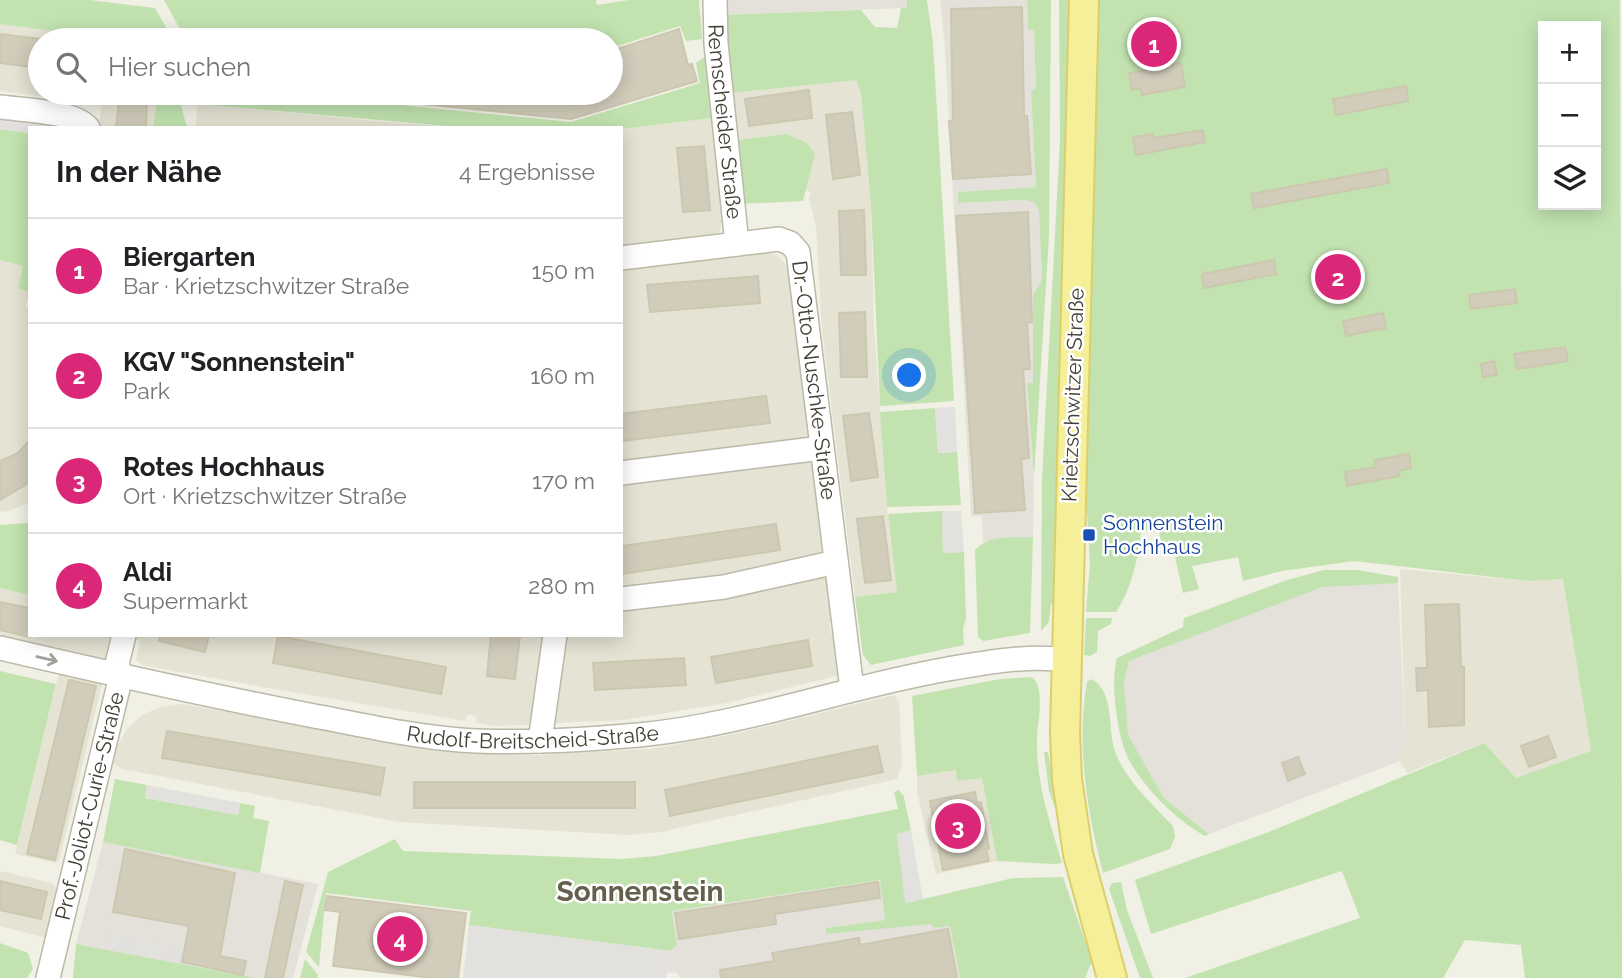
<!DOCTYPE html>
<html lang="de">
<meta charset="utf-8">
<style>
body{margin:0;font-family:Raleway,sans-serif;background:#f2f2f2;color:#202124}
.controls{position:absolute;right:21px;top:21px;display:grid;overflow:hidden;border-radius:0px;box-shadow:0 4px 18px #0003}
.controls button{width:63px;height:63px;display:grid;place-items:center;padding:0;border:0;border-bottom:2px solid #e0e0e0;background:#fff;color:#202124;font:35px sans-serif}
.you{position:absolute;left:910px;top:376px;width:24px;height:24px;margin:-18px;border:5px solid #fff;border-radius:50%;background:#1a73e8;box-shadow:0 0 0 10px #1a73e833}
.badge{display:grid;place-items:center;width:46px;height:46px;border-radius:50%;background:#db2777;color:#fff;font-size:23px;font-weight:700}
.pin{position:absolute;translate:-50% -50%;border:4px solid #fff;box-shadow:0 2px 7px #0006}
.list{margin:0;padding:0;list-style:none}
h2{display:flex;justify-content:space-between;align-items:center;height:91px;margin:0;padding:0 28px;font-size:30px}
h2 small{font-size:23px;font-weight:400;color:#757577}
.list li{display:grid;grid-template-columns:46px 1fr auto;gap:21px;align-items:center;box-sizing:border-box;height:105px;padding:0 28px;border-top:2px solid #e0e0e0}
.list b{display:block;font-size:26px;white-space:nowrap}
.list p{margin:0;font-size:23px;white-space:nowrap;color:#757577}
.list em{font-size:23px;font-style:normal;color:#757577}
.icon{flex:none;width:38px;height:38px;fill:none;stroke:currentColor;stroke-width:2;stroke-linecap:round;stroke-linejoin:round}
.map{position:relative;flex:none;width:1622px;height:978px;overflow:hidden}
.search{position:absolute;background:#fff;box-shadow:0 4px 18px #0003;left:28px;top:28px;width:595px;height:77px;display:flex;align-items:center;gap:18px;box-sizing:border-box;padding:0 24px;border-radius:38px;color:#757577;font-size:26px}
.panel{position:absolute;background:#fff;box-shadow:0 4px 18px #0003;left:28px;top:126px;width:595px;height:511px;border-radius:0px}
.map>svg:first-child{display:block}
.residential{fill:#e5e3d3}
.industrial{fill:#e3e1da}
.green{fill:#c2e3b0;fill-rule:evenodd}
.parking{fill:#e2e1dd}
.building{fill:#d2cdbb;stroke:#ccc7af;stroke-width:2}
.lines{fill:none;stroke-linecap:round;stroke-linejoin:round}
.minor-casing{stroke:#bcb9a8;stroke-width:26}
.major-casing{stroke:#dacf6a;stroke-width:32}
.minor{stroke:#fff;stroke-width:23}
.major{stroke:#f6ef99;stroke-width:28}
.oneway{stroke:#a1a09a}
.transit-dot{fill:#1a4fb4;stroke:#fff;stroke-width:2.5}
.labels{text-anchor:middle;stroke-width:5;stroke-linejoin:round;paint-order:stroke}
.street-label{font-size:21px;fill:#434035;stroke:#fff}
.transit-label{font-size:21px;fill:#164399;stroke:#fff;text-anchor:start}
.district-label{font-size:28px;font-weight:bold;fill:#65604d;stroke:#fff}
</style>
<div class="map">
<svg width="1622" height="978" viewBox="0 0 1622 978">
<rect width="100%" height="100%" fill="#f1f0e5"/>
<!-- residential -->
<path class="residential" d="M0,24l121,16h-81v53h118l-5,35h-54l2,-23 -101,-14z
M856,79l5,13 10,113 3,122 13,180 10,85 -42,5 -33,-268 -6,-102 -7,-29 2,-6 -6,-2 10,-36 -8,-11 -20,-9 -51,6 -6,-47z
M197,104l187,18 86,6h-274z
M713,118l9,103 -3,11 -6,6 -92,9v-118z
M757,252l20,3 13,14 21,162 -6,8 3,22 10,8 9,82 -8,5 3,18 8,5 6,42 -7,1 2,12 7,3 2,38 -113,28 -102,17 -69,3 -2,-7 -18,-2 -9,11 -33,1 -18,-3v-7l-8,-2 -3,7 -180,-30 -143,-26 -6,-5 4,-19 -11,-3 1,-3h491v-366z
M0,260l23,6 -4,22 10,5 -4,14 5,2v194l-25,9 -5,-1z
M1400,569l128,12 35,-2 28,172 -75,27 -33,-35 -76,30 -7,-12 5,-24z
M0,588l30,6v41h89l-9,28 -110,-26z
M60,669l40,10 2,5 -43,177 -3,2 -41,-9z
M894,695l5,6 3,63 -5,15 -237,53 -31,3 -229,-13 -278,-53 -9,-6v-9l14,-25 15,-14 18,-8 23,-3 274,49 78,2 116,-6 88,-16z
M956,770l26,8 15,83 -61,13 -19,-82v-16z
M0,871l52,12 5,6 -10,49 -47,-12z"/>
<!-- industrial -->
<path class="industrial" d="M722,0h185v8l-184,7z
M940,0h87l1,29 6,2 2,57 -5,5 5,94 -77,5v11l67,-3 9,3 4,8 3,69 -9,15v88h-6l7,94 -1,60 -50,5 -1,-26h-11l-26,-468z
M1381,582l17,1 7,155 -5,23 -191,73 -45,-36 -37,-63 -3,-51 5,-23 163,-64 30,-10z
M103,842l215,42 -25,94h-38l-179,-34z
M880,880l5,40 -59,8 106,-4 2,4 16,-2 10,52h-280l-4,-6 -9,1 3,-22 7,-5 -5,-35z"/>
<!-- green -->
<path class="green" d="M0,0h90l65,8 18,32h-52l-121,-16z
M164,0h432l1,5 32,-5h70l3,39 -16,2 -6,-15 -69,22v-8h-324l-88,-5 -1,5h-12z
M907,0h20l6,43 21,358 -74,5 -9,-201 -10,-112 -5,-13 -126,13 -7,-78 138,-5 14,17 22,1 4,-20 6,-1z
M1027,0h24l-2,237 -15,240 -7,-94h6v-88l9,-15 -3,-69 -4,-8 -9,-3 -68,3v-11l78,-5 -5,-95 5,-4 -2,-57 -6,-2z
M1059,0h16l-19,604h-5l-2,18 -8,9 1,-153 18,-339z
M1096,0h524l2,978h-97l-4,-33 -56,-5 -22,38h-258l175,-60 -18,-47 -191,63 -16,-54 134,-48 215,-89 32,35 75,-27 -28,-172 -35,2 -174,-20 -72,10 -39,10 -5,-24 -46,9 7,23 -16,4 -9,-41 -11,-2 -4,-18 -18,-1c-3,28 -9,57 -25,81h-30l4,-48 -4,-67 -5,-9zM1543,26h53v179h-53z
M706,56l7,62 -92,11 -151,-1 -273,-24v-11l133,5 241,24 129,-39 -4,-20z
M158,93h20l9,35h-34z
M0,129l30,4v160l-12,-5 5,-22 -23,-6z
M787,134l20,9 8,11 -12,47 -63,3 -4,-64z
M935,408l3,45 19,-1 4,53 -74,2 -7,-95z
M942,511l1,42 21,-1 2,67 -3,10 1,16 -93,20 -8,-10 -8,-58 42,-5 -9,-78z
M28,523l2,2v70l-30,-7v-63z
M1033,537l-3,96 -47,8 -5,-4 -3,-87c15,-16 38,-12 58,-13z
M1324,570h33l41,7v6l-76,4 -193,74 -5,23 4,51 36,63 45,36 -4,2c-29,-16 -60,-47 -76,-76 -12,-23 -19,-78 -12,-102l66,-31 1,-9 103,-38z
M1086,618h26l-1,6 -13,7 -1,21 -7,4 -6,-1z
M0,671l56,13 -39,161 -17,-5z
M1032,677c14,12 5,47 5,63 -1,43 13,82 25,123l-7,1 -58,-3 -15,-83 -25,3 -1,-11 -39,6 -5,-80 88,-17z
M1091,679c23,11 17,47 23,69 9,30 38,56 59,78l2,11 -5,12 -67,24c-16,-62 -27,-128 -16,-191z
M1044,752h4l12,70 -11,-31z
M115,779l32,6 -2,13 93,17 2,-12 15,3 -2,12 16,3 -9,52 -157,-31z
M899,790l5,7 7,33 -14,5 9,68 107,-25 50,-1 29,84 -7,17h-125l-10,-52 -16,2 -3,-4 -105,10v-6l59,-8 -5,-40 -208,31 5,35 -7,5 -201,-26 2,-14 -145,-18 -7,74 -13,-15 22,-80 67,-33 8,12 219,8 34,-3 242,-47 -4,-17z
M1121,882l6,28 26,68h-13l-31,-89 3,-6z
M0,943l28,10 5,16 -6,9h-27z
M76,944l179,34h-182z
M305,959l13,16 -1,3h-17z"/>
<!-- parking -->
<path class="parking" d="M0,115l60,10 -1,3h-29v5l-30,-4z
M955,407l2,45 -19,1 -3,-45z
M942,511h19l3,41 -21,1z
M147,785l93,18 -2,12 -93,-17z
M911,830l12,69 -18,4 -8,-69z
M469,925l201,26 -4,27h-203z
M107,934l77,15 -2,13 -78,-15z"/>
<!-- building -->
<path class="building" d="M1022,7l2,109h3l4,58 -78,5 -4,-58h4l-2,-112z
M679,29l9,36 4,-1 5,17 -126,38 -158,-16 1,-10h81l74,7 25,-7h17v-42z
M0,34l40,5v29l-40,-5z
M1181,63l4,24 -43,8 -2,-7 -8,2 -3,-17z
M1406,86l2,15 -72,14 -3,-16z
M809,90l3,28 -63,8 -4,-27z
M120,93h27l-1,35h-30z
M852,112l8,63 -27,4 -7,-64z
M1203,130l2,12 -69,13 -3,-18 20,-3 1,4z
M704,146l6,64 -27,2 -6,-64z
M1387,169l2,14 -135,25 -3,-14z
M864,210l2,65h-25l-2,-64z
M1028,212l4,110 -5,1 3,46h-7l6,89 -8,1 4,51 -50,3 -19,-297z
M1274,260l2,14 -72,14 -2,-14z
M758,276l2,27 -110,9 -3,-27z
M1515,289l2,14 -46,6 -2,-14z
M865,312l2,65h-26l-2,-64z
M1383,313l3,15 -40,8 -3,-15z
M1565,347l3,14 -51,8 -3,-15z
M1494,361l3,14 -14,2 -2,-13z
M766,396l4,27 -149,18v-27z
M869,413l9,64 -27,4 -8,-65z
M30,440v42l-30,18v-39l18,-8z
M1409,454l2,14 -13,3 1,5 -52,10 -2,-14 31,-5 -1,-7z
M883,516l8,64 -26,3 -8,-64z
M776,524l4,26 -159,24v-28z
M0,602l30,6v29l-30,-7z
M1459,604l2,63h3v58l-35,2 -1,-37 -11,1 -1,-23h11l-2,-63z
M160,635h49l-4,17 -46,-11z
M491,635h29l-5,44 -28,-3z
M278,636l168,31 -5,27 -168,-31z
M808,640l4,26 -96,17 -5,-26z
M684,658l2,27 -91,5 -2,-27z
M69,680l27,6 -41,174 -28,-6z
M167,731l218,37 -5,27 -218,-37z
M1548,736l8,21 -27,10 -8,-21z
M877,746l6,26 -213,44 -5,-26z
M1298,757l7,17 -17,7 -6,-18z
M414,782h221v26h-221z
M975,792l2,11 4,-1 8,47h-3l3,12 -46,9 -13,-69z
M125,849l110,24 -15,83 26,5 -3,14 -61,-13 7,-36 -76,-14z
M0,881l47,11 -6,27 -41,-9z
M285,881l18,4 -3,13 -17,80h-18z
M878,882l2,16 -105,16 1,10 -97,15 -4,-26z
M327,896l139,17 -8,65h-26l-99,-12 7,-54 -15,-2z
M948,929l9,49h-236l-1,-8 54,-9 -2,-8 87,-15 1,7z"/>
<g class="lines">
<!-- minor casing -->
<g class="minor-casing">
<g id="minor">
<path id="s1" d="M715,0l1,44 21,200"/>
<path d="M0,107c22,3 75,4 88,21"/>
<path id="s2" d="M621,258l158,-19 11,4 8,9 54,437"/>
<path d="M621,473l200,-25"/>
<path d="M621,599l103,-12 112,-25"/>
<path id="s3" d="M0,648c103,24 205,47 309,67 50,9 100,21 151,25 59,4 120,0 179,-5 105,-10 205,-48 309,-66 40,-7 78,-14 119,-9"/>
<path d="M540,741l15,-106"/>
<path id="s4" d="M48,978l73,-302 -4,-12 7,-29"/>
</g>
</g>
<!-- major casing -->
<g class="major-casing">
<path id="major" d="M1084,0l-19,733 2,46 11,75 34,124"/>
</g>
<!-- minor -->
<use href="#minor" class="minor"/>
<!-- major -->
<use href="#major" class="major"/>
</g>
<!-- one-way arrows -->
<defs><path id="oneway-shaft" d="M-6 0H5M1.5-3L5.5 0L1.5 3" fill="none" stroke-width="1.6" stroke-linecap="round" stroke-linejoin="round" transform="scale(1.75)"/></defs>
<use class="oneway" href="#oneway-shaft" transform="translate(47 659) rotate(13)"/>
<!-- markers -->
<rect class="transit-dot" x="1082" y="528" width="14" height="14" rx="3.5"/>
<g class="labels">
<!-- street labels -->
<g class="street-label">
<text dy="7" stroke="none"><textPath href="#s1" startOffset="122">Remscheider Straße</textPath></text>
<text dy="7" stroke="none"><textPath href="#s2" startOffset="312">Dr.-Otto-Nuschke-Straße</textPath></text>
<text transform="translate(1073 395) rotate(-88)" y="7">Krietzschwitzer Straße</text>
<text dy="7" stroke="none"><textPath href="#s3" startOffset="542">Rudolf-Breitscheid-Straße</textPath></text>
<text dy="7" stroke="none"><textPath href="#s4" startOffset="177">Prof.-Joliot-Curie-Straße</textPath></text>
</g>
<!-- transit labels -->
<g class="transit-label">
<text x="1103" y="530">Sonnenstein<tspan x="1103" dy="24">Hochhaus</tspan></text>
</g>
<!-- district labels -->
<g class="district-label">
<text x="640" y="901">Sonnenstein</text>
</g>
</g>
</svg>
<div class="controls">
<button>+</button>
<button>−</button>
<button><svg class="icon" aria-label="layers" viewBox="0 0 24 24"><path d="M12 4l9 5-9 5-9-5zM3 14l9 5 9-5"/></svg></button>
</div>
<div class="you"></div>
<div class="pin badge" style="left:1154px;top:44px">1</div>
<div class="pin badge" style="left:1338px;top:277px">2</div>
<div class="pin badge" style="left:958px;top:826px">3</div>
<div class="pin badge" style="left:400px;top:939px">4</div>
<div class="search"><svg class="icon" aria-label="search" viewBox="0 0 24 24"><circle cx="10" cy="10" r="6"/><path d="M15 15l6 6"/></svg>Hier suchen</div>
<section class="panel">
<h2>In der Nähe<small>4 Ergebnisse</small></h2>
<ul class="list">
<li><span class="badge">1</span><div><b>Biergarten</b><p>Bar · Krietzschwitzer Straße</p></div><em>150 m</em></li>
<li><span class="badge">2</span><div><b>KGV &quot;Sonnenstein&quot;</b><p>Park</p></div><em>160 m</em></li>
<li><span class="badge">3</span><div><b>Rotes Hochhaus</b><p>Ort · Krietzschwitzer Straße</p></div><em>170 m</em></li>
<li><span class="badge">4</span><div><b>Aldi</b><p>Supermarkt</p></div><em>280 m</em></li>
</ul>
</section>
</div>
